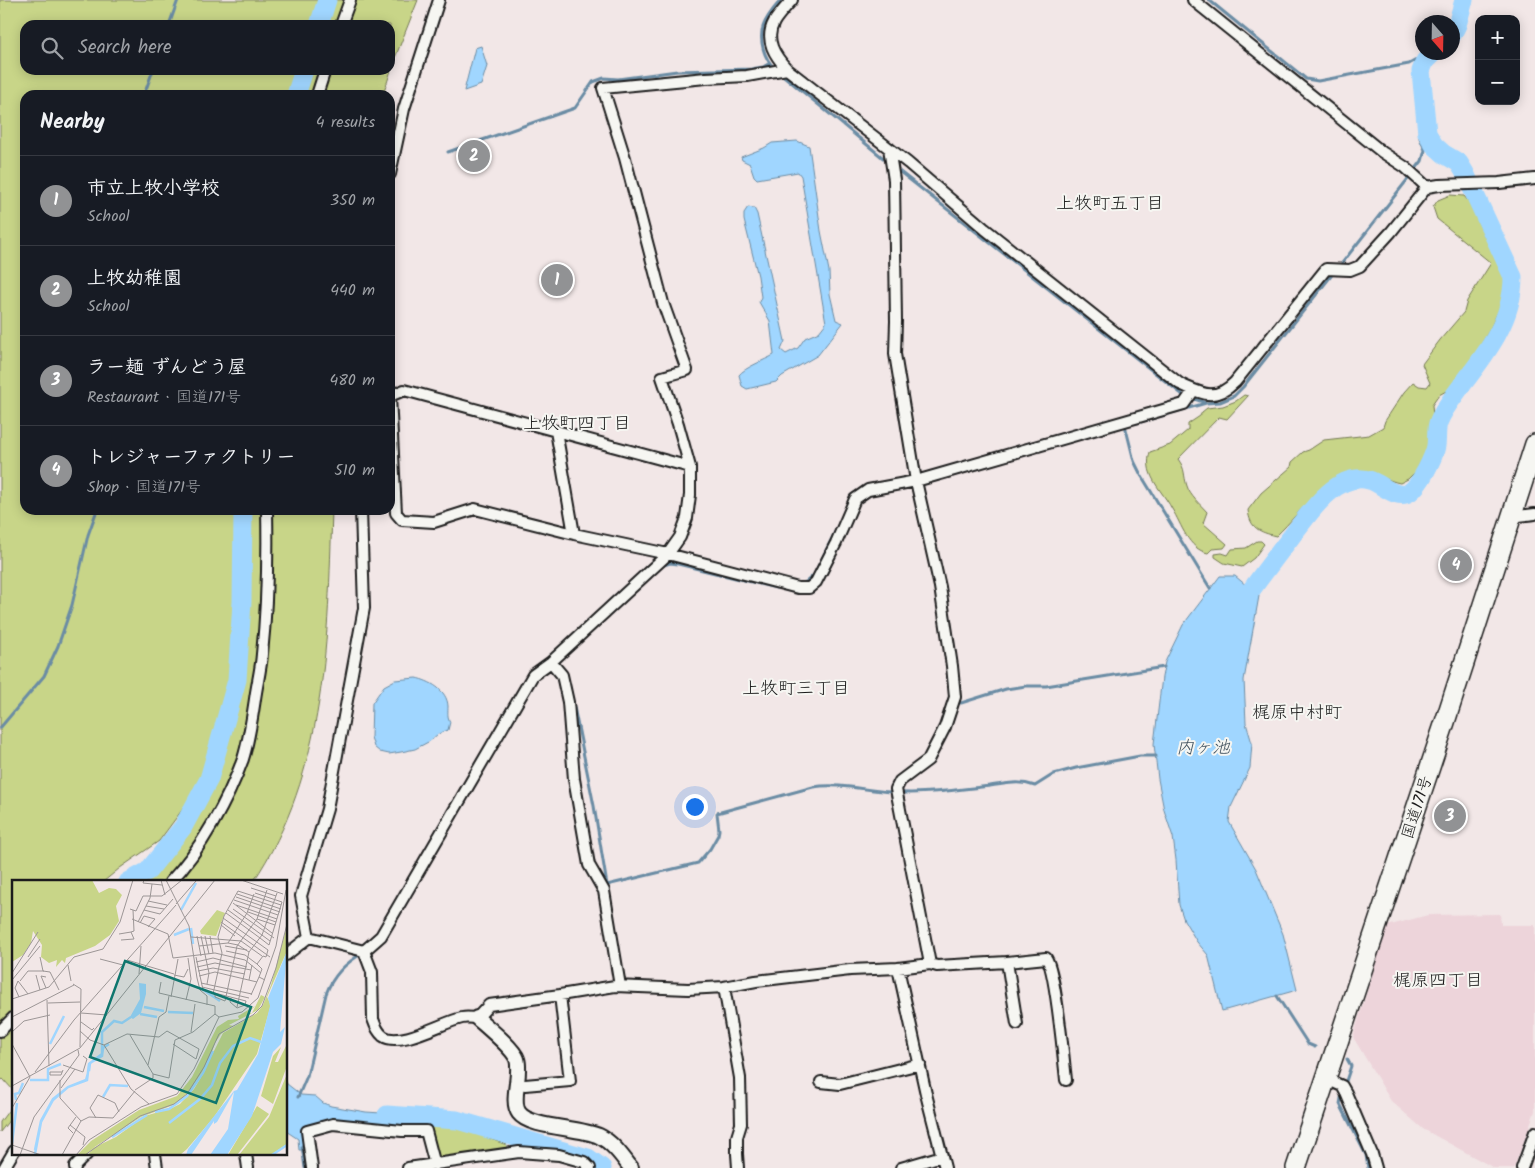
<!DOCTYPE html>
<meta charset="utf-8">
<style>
body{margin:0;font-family:Kalam,"Klee One",sans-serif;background:#20242c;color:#f1f3f6}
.controls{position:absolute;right:15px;top:15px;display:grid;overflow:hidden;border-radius:10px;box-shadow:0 2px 12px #0003}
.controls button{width:45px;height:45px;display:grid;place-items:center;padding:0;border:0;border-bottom:1px solid #363941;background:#171b24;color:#f1f3f6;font:25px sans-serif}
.compass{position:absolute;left:1415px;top:15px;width:45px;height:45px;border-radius:50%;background:#171b24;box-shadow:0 2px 12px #0003;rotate:160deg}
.you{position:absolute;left:694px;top:806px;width:18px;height:18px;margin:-12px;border:4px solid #fff;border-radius:50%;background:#1a73e8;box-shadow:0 0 0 8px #1a73e833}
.badge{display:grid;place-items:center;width:32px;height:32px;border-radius:50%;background:#919294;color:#fff;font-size:16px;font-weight:700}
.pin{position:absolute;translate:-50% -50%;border:2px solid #fff;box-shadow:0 1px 5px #0006}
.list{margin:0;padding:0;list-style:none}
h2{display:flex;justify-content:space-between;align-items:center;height:65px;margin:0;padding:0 20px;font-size:21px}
h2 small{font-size:16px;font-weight:400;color:#9ea1a6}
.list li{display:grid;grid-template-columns:32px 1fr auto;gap:15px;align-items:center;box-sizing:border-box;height:90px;padding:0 20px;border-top:1px solid #363941}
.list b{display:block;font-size:19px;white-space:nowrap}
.list p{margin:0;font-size:16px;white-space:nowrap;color:#9ea1a6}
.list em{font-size:16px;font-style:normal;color:#9ea1a6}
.icon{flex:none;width:28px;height:28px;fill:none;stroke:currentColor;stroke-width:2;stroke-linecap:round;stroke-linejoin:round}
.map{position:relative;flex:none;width:1535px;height:1168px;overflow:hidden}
.search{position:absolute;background:#171b24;box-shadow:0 2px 12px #0003;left:20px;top:20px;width:375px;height:55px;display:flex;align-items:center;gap:12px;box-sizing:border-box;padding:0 18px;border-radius:15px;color:#9ea1a6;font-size:19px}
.panel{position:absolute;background:#171b24;box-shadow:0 2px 12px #0003;left:20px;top:90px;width:375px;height:425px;border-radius:15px}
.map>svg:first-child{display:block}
.built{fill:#edd4da}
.green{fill:#c8d588;stroke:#727852}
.water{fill:#a0d6ff;stroke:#6b8ca4}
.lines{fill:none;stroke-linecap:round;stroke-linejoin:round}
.stream{stroke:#6b8ca4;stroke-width:3}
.river{stroke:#a0d6ff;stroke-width:19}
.street-casing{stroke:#1c1c1c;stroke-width:14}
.secondary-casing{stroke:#1c1c1c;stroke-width:18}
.highway-casing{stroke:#1c1c1c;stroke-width:22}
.street{stroke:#f6f6f2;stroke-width:10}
.secondary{stroke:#f6f6f2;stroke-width:14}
.highway{stroke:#f6f6f2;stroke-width:19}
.labels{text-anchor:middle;stroke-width:4;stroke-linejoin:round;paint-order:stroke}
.street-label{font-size:16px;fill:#1c1c1c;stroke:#f6f6f2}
.neighbourhood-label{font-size:18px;fill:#1c1c1c;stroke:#f6f6f2}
.water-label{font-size:18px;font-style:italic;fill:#445460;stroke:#f6f6f2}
.inset-river{fill:none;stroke:#a0d6ff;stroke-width:2.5}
.inset-road{fill:none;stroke:#9c9696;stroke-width:1}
.view{fill:#0f766e;fill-opacity:0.15;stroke:#0f766e;stroke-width:2.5}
.inset-edge{fill:none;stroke:#1c1c1c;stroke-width:2.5}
</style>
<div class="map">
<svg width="1535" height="1168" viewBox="0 0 1535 1168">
<rect width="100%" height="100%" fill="#f2e7e7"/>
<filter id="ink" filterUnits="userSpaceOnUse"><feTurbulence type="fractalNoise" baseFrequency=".02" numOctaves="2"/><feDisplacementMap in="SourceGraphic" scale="10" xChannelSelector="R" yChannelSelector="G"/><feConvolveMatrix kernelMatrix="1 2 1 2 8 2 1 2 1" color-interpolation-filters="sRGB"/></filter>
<g filter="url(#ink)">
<!-- built -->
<path class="built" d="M1500,914l1,11h34v186l-21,57h-20l-71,-39 -32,-28 -38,-64 34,-111 41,-11z"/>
<!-- green -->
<path class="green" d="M0,0h321l-9,25h-287v45h271l-7,25h-264v415h211l-1,106 -6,64 -27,103 -43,58 -39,27 -17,14h-89v128l-14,13z
M331,0h15l-9,25h-15z
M354,0h64l-23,58 -12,37h-60l8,-25h59v-45h-45z
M307,70h15l-8,25h-15z
M1450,195l14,1 5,6 16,35 20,34 3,12 -8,24 -10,22 -21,36 -21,25 -9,5 -7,10 1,12 -3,13v14l-14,27 -8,8 -8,4c-11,-2 -20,-8 -30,-9 -44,-5 -66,36 -94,62 -17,-4 -26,-8 -28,-26l13,-17 30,-26 1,-5 11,-10 6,-2 15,-10 45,-5 14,-8 2,-6 19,-29 9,-10 6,4 8,1 3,-4 -8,-19 18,-24 24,-28 3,-11 24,-38 -54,-44 -4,-12 5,-7z
M1244,395l4,1 -21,23 -8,-2 -41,42c8,11 5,15 9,27 3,10 13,18 20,26l-4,11 24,21 -3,4 -12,1 -4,4c-20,-4 -26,-28 -36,-44 -6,-12 -18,-24 -22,-37 -2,-7 -2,-13 0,-20l20,-7 18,-15v-6l12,-8 2,-4 5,-4 16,-2 13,-5z
M248,510h15v70l-7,91 -6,39 -13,52 -25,54 -22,38 -26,28h-28l11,-6 16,-17 36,-50 22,-47 17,-57 7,-62z
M270,510h62c-4,128 -5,262 -79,372h-77l21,-24 36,-63 18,-49 15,-79 5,-79z
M1257,541h4l3,3 -10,14 -12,9 -18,-4 -9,-6v-3l7,-1 6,2 4,-6 14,-1z
M14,1023v68l-11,-12 -3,2v-45z
M14,1103v11l-14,18v-10z
M429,1125h23l55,20v5l-67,10 -6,-3z"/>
<!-- water -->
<path class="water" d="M481,46l6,20 -6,19 -17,6 11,-43z
M797,141l12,5 12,85 8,40 1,23 6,26 7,3 -25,32 -36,21 -6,6 -29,7 -5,-3 -3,-11c5,-7 26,-15 35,-20l-4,-34 -11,-19 2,-5 -3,-21 -14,-56v-7l4,-6 6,1 3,6 28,127 -4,9 5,4 12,-6 7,-10 14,-6 7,-9 -25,-147 -3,-4 -41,7 -3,-3 -4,-12 -8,-4 -1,-3 23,-9 8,-5z
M1220,576h15l24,20 -15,84 2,43 6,20 -2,25 -19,39 -2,15 27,47 27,65 14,56 -75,21 -14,-56 -11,-13 -13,-22 -5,-15 -3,-45 -3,-23 -9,-27 -6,-31 -4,-35 8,-67 3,-15 18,-37z
M416,678c14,3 31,12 32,28 0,7 -1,10 2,16l-2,8 -10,4 -8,7 -15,8 -14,3 -12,2 -9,-2 -6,-5 -3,-10 1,-34 12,-17 11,-6z
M286,1082l1,2 14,11 14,1 8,7 8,3 35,6 46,3 3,10 -84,-5 -26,7 -3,4 3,19h-6l-1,-11 -12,-8z"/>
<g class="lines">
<!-- stream -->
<path class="stream" d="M1209,0l97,79 12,2 91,-17 9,-5
M1451,22l6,-22
M169,25l9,-25
M774,68c-10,-10 -15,-27 -11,-41 3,-10 11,-19 18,-27
M779,72l109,90
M144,95l9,-25
M448,152l127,-44 18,-26 11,-4 14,1 59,-8 74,-2 12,-2 7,-4
M895,168l288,227 23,8
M1339,267l83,-106 3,-11 -5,-12 -6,-65 1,-7 7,-14
M1137,423l69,-20 14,-1 14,-6 9,-9 92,-116
M1128,425h-3l9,36 7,14 69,113
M661,566l9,-3 8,1 98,24 6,-1
M797,584l9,-2 8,-7 25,-51
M573,702l21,104 13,79 91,-22 12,-14 8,-14 1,-5 -2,-17 96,-26c26,-4 51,3 77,5 31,3 68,-2 100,-6 17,-2 28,-6 45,0l19,-12 22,-6 64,-12h16
M961,703l45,-14 20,-3h20l118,-19
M0,728l44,-52 14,-30 14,-41 16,-70 9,-25
M396,919l12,-20
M1277,996l31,48 7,3
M1344,1087l7,-21 -4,-7
M1342,1093l-2,11 26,51 2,13
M298,1097l9,-21 19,-82c7,-19 19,-31 37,-41
M302,1146l3,22"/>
<!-- river -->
<path class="river" d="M319,25l8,-25
M1452,35l5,-10 7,-25
M296,95l8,-25
M1252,589c13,-18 26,-35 39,-52 17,-22 45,-66 78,-57 13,3 27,21 41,12 10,-7 24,-35 26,-46 1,-7 0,-16 2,-23 5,-14 16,-27 24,-38 25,-32 51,-66 51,-108l-48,-104 -6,-10 -15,-9 -10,-9 -7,-12 -6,-62 4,-10 9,-9
M128,882l20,-11 35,-44 26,-48 28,-99 5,-78 1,-92
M387,1115l70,5 131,38 14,10"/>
<!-- street casing -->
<g class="street-casing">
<path id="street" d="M792,0c-6,7 -13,14 -18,22 -10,18 1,34 13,47l121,94 77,66 195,155c23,10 35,18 55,-2l91,-113 24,1 10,-4 31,-34 36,-45 12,-2 60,-2 36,-4
M1193,0l189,152 23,15 22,20
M341,25l9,-25
M317,95l8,-25
M889,148l5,32 2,141 -1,33 21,127 24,106 12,79 3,31 -10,30 -17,33 -28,21 -4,8 34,175
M390,174l14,-65 35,-109
M556,431l18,103
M690,467l-286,-77 -14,6 6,117 6,7 32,2 41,-13 99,25 94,20 130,34h11l7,-6 20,-39 19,-44 13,-9 48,-9 268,-77 10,-14
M1510,517l25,-3
M551,662l11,13 6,27 6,77 15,86 15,26 16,95
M170,882c31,-32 58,-82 73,-123 6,-19 9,-40 12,-60 2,-15 6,-30 7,-45 5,-47 6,-96 5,-144
M309,937l-8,-41 26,-87 37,-201 -3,-98
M309,937l55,14
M364,951l17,-15 152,-261 18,-13 117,-108 12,-17 7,-19 3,-23v-28l-12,-43 -16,-47 25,-7 -24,-67 -38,-145 -22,-70 103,-10 41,-2 40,-7
M364,951l8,21 1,47c2,6 5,13 10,17 17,12 60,-14 79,-18 5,-1 10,0 15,0l12,-13 71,-10 55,-9 73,3 36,-2 32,-6 94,-11 48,-2 32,-4 7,2 70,-4 39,-4c9,9 18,103 20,122
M286,955l23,-18
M1007,962l10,62
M898,968l28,126 19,74
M724,987l16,91 1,46 -4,13v17l1,14
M0,1031l14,-14
M1326,1079l16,7 4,7 26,61 4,14
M821,1082l19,2 80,-20
M525,1085l45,-4 -10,-86
M155,1154l2,14
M246,1154l2,14
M4,1168l10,-17
M75,1168v-2l12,-12
M312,1168l-5,-37 26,-7 69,7h24l9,34
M408,1168l111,-16 40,3 25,7 6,6
M901,1168l41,-12
M1522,1168l13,-36"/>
</g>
<!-- secondary casing -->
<g class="secondary-casing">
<path id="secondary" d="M477,1018c10,9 36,30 40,41 5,15 -7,42 2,54 11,15 60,14 80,23 13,6 23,20 32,32"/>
</g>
<!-- highway casing -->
<g class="highway-casing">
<path id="highway" d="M1296,1168l149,-446 90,-278"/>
</g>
<!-- street -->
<use href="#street" class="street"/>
<!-- secondary -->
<use href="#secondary" class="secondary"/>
<!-- highway -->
<use href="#highway" class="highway"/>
</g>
</g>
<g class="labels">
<!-- street labels -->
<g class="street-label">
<text transform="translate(1416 807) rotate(-72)" y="6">国道171号</text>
</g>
<!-- neighbourhood labels -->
<g class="neighbourhood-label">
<text x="1110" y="209">上牧町五丁目</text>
<text x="577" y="429">上牧町四丁目</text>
<text x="796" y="694">上牧町三丁目</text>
<text x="1297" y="718">梶原中村町</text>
<text x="1438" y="986">梶原四丁目</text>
</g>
<!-- water labels -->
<g class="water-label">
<text x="1203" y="753">内ヶ池</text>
</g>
</g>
<!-- overview -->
<g transform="translate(12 880)">
<rect width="275" height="275" fill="#f2e7e7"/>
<path d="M0,0h80l7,13 10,-5 7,1 6,6 -6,11 3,15 -9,14 -15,11 -29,12 -1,5 -3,-3 -6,7 1,-7 -8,3 -8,-6 1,-12 -9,-14 -2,12 -8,12 -11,7zM205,30l8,3 -9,23 -15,-2 -1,-3zM275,46v25l-20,46 4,8 -14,49 -43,63 -27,32 -7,6h-92l5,-7 -6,7h-10l14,-14 48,-31 38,-14 15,-19 25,-50 11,-7 11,-1 -1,-3 17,-10 -7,7h4l9,-18 4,2 -7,13 -29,15 5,1 -5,2 -8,6 -6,9 -6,18 14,-28 34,-20 6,-8 8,-20zM194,189l-12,20 -14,15 -8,4 -27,8 -29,21 -23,11 48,-31 38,-14zM275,164v22l-14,38 -12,-8 12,-40 8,-9 -6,15h3zM275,194v70l-16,11h-32l30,-38zM245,226l12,8 -32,41h-9z" fill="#c8d588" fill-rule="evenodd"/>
<path d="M275,71l-7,81 5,-5 -4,17 -8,8 -21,64 -25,39h-17l18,-26 6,-37 -17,30 -3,2v-3l-23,34h-5l2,-6 46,-58 3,-1 21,-36 12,-48 -2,-8zM127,103l7,1v10l-5,19 -8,6 -3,-2 10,-18z" fill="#a0d6ff"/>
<path class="inset-river" d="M169,30l15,-27M179,48l2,16M162,55l15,-6M190,109l18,12M132,127l20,4M156,132l25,1M128,134l17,3M38,164l14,-28M77,191l1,-8 12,-7 1,-8 6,-4M18,200h18v-11l13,-5M91,217l7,-12 18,1M4,220l-1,-6 4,-1 4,-10M143,232l14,-3 18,-13 16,-23 10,-22M157,243l31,-24 12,-14 8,-22 13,-17 17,-8 11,4M100,257l35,-22M0,263l5,-40M23,270l6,-29 12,-22 15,-12 18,-7 2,-7M23,274l6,-32 12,-22 15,-13 19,-7 2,-16 13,-10v-22l12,-11 8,2 9,-6M260,275l15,-10"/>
<path class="inset-road" d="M132,0l-1,3 19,2M149,0l4,15M154,0l23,46 8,52 3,12 7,6v9M229,0l42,14M239,8l25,8M243,13l27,9 -13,43 -9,-7M225,14l44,15M224,17l44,15M222,20l44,15M136,21l19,4M221,23l39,30M164,24l20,-23M224,25l41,14M134,26l18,3M118,29l6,2 7,-15h19l20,-16M221,29l41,29M132,30l16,4 13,-15M216,30l42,31M236,32l28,10M214,33l34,25M211,38l45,32 -2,7 -3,-1 -6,8 5,5 -3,8M120,39l36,15 5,24 42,-5 30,7 16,13M245,39l18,6M126,42l12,-24 2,-14M209,42l49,35M128,43l4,-7 11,3 -7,8M209,45l14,11M119,52l3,-1 -1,-21M107,54l12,-2 3,7 -13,1M185,56l4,20M189,56l8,37 -2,11M193,56l4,18M198,56l3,17M179,57l50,4 21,15M216,63l19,-30 7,-19M187,66l29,-3 10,2 11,7M213,66l22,4M214,71l19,4 12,9M16,77l12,-18M28,77l3,14 7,1 9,18M184,77l7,33 43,11 -1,4 -8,3 -7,-6 1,-4M88,79l23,6M115,80l47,14M184,82l17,-4 34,9M56,85l3,16M185,87l18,-4 36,7M186,91l15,-3 32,6M0,93l26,-41M127,94l2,-28M24,95l4,15M162,95l10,2 4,-8M187,96l16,-4 42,10M0,100l28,-34M237,100l3,-15M6,101l10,13M6,101l-3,7 4,9M8,101l8,-10h16M189,103l51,11M61,104l8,5 -1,58M190,107l47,11M34,108l-5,-12 5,1M201,114l9,-41 -4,-16 6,-21 14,-25 43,14M203,114v3l10,4 12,-55 20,-27 10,-29M239,115l8,-18 6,3M159,117l7,-38M0,119l37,-12 25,-30 29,-8 17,-27 13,-42M35,120l2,66M174,120l5,-21 -3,-21M36,123l32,-1M225,127l12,-55 13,-17 15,-42M69,133l26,2M203,134l4,3 23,-5 16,-14 18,-52 10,-56M0,137l62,-32M69,142l11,8 2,-2M68,151l10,9 14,5 23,-11 32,3 8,-6 32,18 -3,10 -23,-15M0,152l12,-11 26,-6M179,152l4,-28M118,155l23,39 16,4 6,-38 18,-8 22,-18v-8l-56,-13 2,-11M0,164l18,33M92,165l27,44 18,15M51,185l20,7 4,-13 -4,-3M136,185l11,-48 7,-5 3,-16M23,192l39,-52 102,-115M50,192h-12v3h11l2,-5M48,200v18l21,23M0,206l68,-38 135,-168M49,208l14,-19M123,210l18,-12v-4M0,228l18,-31M84,238l-6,-10 8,-13 17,8 4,9M58,245l15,12 -2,8M61,253l-5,-5 8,-11M0,265l29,10M8,275l14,-38 45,-62 -1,-5M50,275l19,-34 8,-4 24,1 22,-27M64,275l13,-15 52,-33 36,-13 17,-25 25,-52M73,275l55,-39 34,-12 13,-10 17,-27 15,-33 34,-19 9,-9 14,-38 11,-44"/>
<path class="view" d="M113,81l126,46 -35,96 -126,-46z"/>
<rect width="275" height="275" class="inset-edge"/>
</g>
</svg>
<div class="controls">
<button>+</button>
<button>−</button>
</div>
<svg class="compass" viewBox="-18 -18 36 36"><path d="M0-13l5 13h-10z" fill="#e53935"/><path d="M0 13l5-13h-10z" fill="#9ea1a6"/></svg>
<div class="you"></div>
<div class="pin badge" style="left:557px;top:280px">1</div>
<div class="pin badge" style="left:474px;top:156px">2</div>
<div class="pin badge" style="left:1450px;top:816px">3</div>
<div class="pin badge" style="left:1456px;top:565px">4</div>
<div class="search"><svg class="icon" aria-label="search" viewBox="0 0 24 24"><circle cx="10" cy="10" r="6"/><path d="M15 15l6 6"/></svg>Search here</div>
<section class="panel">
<h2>Nearby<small>4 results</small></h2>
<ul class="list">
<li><span class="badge">1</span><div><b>市立上牧小学校</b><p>School</p></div><em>350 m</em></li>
<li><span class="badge">2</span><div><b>上牧幼稚園</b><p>School</p></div><em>440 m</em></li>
<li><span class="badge">3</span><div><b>ラー麺 ずんどう屋</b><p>Restaurant · 国道171号</p></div><em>480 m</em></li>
<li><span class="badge">4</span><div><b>トレジャーファクトリー</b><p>Shop · 国道171号</p></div><em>510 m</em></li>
</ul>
</section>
</div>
